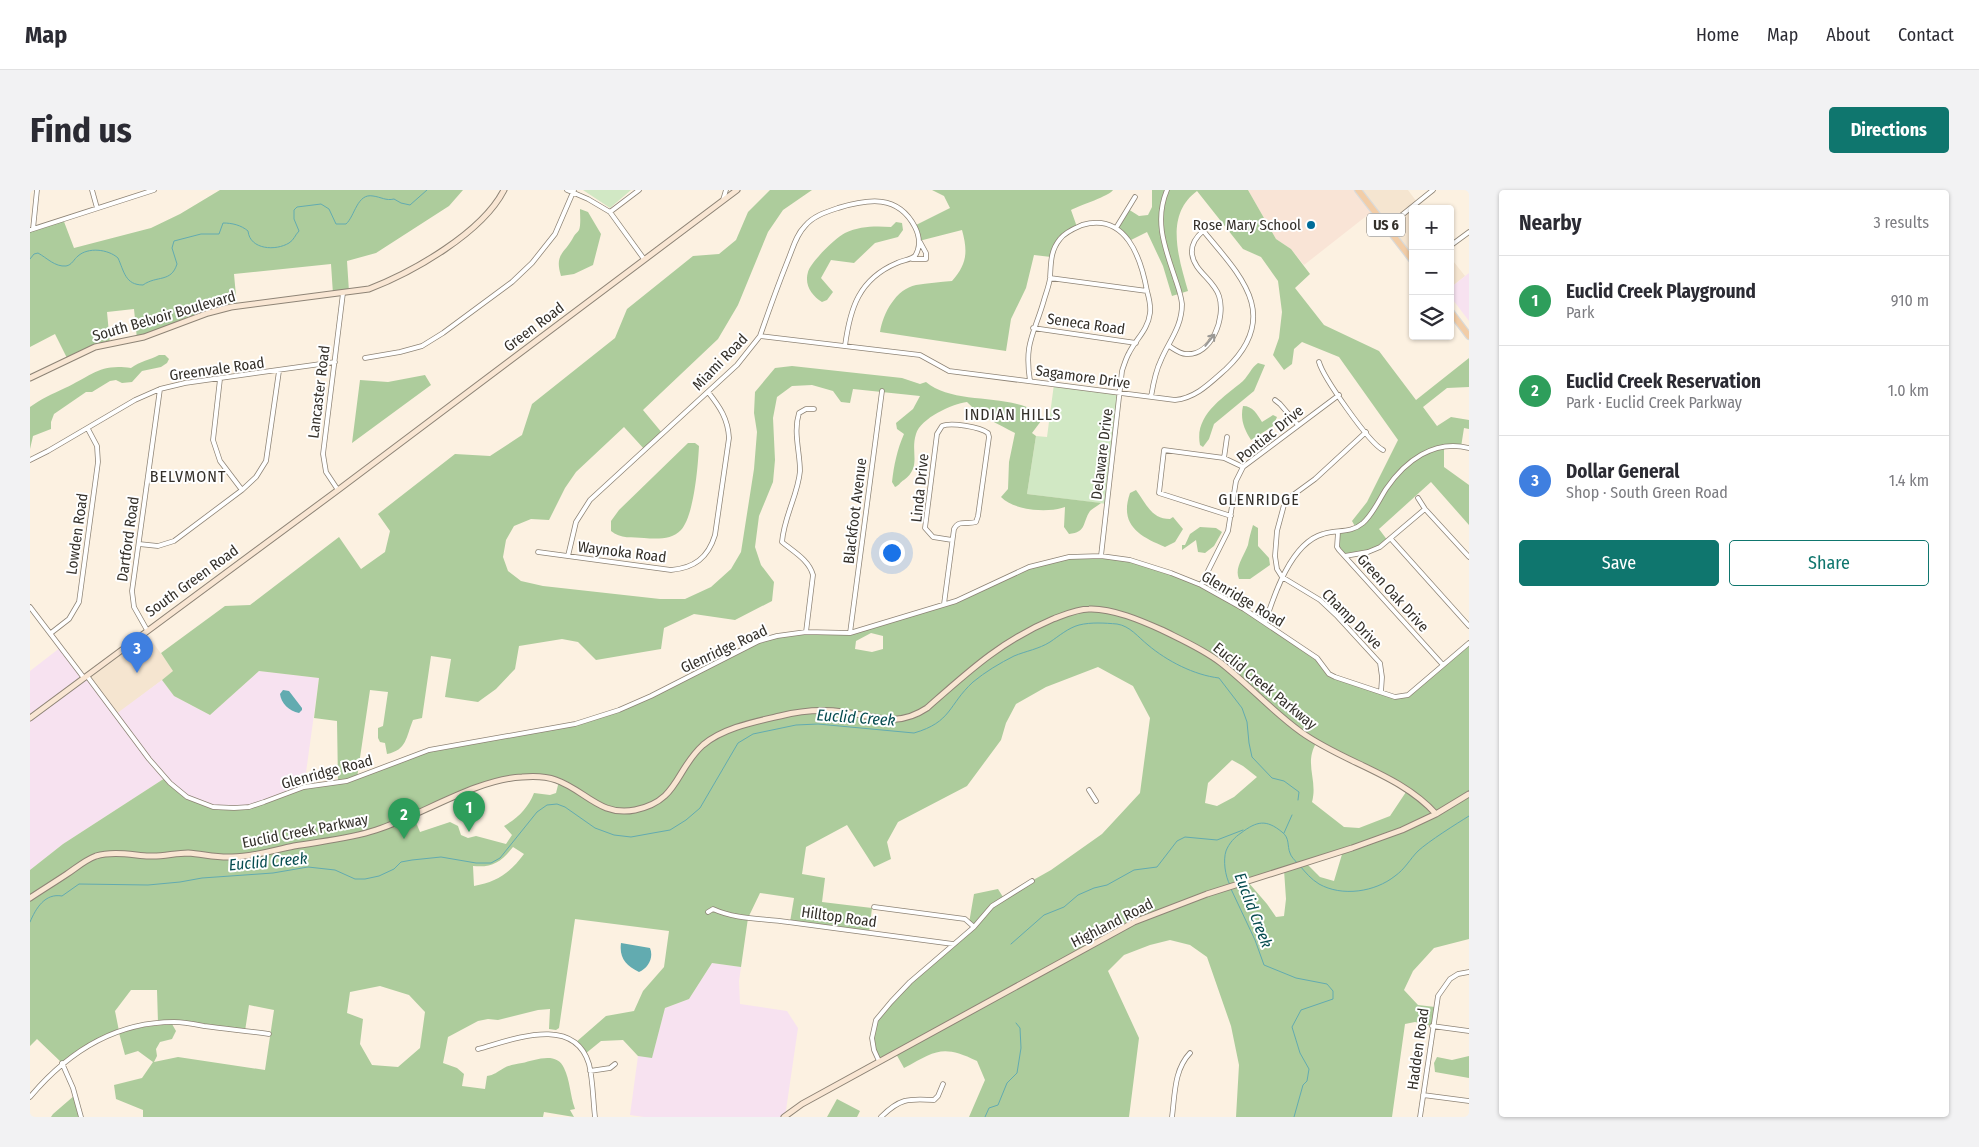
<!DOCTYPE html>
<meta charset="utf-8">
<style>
body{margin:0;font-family:"Fira Sans Condensed",sans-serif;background:#f2f2f3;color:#2b2b33}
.controls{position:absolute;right:15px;top:15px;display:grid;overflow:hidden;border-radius:5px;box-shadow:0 1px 4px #0004}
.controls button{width:45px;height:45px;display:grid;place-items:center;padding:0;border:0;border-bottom:1px solid #e1e1e2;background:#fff;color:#2b2b33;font:25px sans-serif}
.you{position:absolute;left:861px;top:362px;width:18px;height:18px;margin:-12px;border:4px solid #fff;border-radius:50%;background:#1a73e8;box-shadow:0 0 0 8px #1a73e833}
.badge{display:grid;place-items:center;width:32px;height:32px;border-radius:50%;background:#0f766e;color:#fff;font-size:16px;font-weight:700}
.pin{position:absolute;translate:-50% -41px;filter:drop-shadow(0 1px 2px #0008)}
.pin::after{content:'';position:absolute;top:26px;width:18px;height:15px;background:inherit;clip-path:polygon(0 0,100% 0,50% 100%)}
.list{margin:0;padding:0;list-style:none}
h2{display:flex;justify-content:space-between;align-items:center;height:65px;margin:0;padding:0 20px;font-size:21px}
h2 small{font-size:16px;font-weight:400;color:#7c7c81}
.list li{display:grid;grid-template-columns:32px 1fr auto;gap:15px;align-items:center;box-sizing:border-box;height:90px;padding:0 20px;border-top:1px solid #e1e1e2}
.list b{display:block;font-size:19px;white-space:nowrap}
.list p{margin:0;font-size:16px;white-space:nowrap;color:#7c7c81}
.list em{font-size:16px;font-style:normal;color:#7c7c81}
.actions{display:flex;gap:10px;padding:15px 20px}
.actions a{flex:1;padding:11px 0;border:1px solid #0f766e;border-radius:5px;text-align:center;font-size:18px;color:#0f766e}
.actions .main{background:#0f766e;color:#fff}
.icon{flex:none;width:28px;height:28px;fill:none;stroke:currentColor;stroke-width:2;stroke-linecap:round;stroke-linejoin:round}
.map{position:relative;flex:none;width:1439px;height:927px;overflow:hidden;border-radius:5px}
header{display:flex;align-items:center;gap:30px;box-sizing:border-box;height:70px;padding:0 25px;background:#fff;border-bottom:1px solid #e1e1e2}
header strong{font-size:24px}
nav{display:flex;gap:28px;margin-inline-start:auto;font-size:18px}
.intro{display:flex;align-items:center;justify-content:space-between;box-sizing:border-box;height:120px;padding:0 30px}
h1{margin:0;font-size:35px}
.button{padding:12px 22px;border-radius:5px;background:#0f766e;color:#fff;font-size:18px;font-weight:700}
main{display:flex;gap:30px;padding:0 30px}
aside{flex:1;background:#fff;border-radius:5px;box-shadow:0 1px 4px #0004}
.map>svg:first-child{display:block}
.built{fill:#f5e5d0}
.industrial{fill:#f7e2f0}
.education{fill:#f9e4d6}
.green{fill:#d1e8c4}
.forest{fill:#adcc9c;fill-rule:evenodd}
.water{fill:#62abb0}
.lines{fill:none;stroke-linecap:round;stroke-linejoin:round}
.stream{stroke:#62abb0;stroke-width:1}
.street-casing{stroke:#8e8476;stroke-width:5.5}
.secondary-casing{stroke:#8e8476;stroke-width:7}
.primary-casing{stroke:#dadad9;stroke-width:8}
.street{stroke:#fff;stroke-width:4}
.secondary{stroke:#f9e6d3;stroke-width:5}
.primary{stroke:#f2cda7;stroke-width:5.5}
.oneway{stroke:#9a9894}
.poi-dot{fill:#006c99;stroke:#fff;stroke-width:2}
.labels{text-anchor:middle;stroke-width:4;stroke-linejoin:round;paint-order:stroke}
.shield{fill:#fff;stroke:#716e6a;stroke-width:1}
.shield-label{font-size:14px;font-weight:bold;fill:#34302a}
.poi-label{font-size:15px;fill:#34302a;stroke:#fff;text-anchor:end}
.street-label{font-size:15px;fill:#34302a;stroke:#fff}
.neighbourhood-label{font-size:16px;letter-spacing:1px;fill:#34302a;stroke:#fff}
.water-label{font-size:16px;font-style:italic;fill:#074c50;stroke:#fff}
</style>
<header>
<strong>Map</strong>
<nav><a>Home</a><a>Map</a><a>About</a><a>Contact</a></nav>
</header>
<div class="intro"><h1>Find us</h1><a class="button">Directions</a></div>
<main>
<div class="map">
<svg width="1439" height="927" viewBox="0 0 1439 927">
<rect width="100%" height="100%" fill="#fcf1e1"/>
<!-- built -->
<path class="built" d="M1328,0h50l14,19h-9v52z
M1420,67l15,19 -15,12z
M115,442l29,39 -58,44 -29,-39z"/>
<!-- industrial -->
<path class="industrial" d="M1439,83v48l-19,-25v-8z
M31,457l23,31 3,-2 29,38 46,-34 12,16 36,19 49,-44 60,7 -15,109 -55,20h-36l-26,-10 -22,-19 -102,66 -33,26v-199z
M682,773l29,4 -2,14 1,23 47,7 11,17 -13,89h-141l-14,-2 8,-59 14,1 13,-49 24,-9z"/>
<!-- education -->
<path class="education" d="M1218,0h110l16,20 -70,55 -13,-16 -15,-10z"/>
<!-- green -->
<path class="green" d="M553,0h48l-21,18z
M1024,194l66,9 -13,111 -80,-10 9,-58 11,1z"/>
<!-- forest -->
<path class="forest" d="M190,0h243l-14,16 -73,47 -29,8 2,31 -16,2 -2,-30 -97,10 3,33 -100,32 -3,-30 -27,3 3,32 -15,3 -27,13 -13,-26 -25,13v-117l33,-11 11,29 77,-20 29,-14z
M740,0h42l-29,20 -15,22 -30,73 -20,34 -75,71 20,24 -18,16 -21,-23 -48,45 -11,16 -16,32 -18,-1 -17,7 -8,14 -3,17 5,14 13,10 22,5 117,13h25l26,-12 20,-18 10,-17 13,-83 3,-37 -3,-19 1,-21 20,-24 17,-2 110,12 18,6 6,-2c27,23 79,11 112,30l3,9 -9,12 4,3 -9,58 74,9c-3,3 -8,5 -11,8 -8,12 -3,21 -21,23l-5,-7 1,-20c-16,6 -51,4 -64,-10l7,-8 1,-27 6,-29c-17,-9 -35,-17 -48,-31 -15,2 -46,16 -51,32 -6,19 6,32 -12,46 -4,2 -4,5 -9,7l-3,-5c2,-17 5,-32 12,-48l-7,-5 -1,-6 17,-14 7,-13 -67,-7 -3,14 -9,-1 -8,-11 -21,-6 -20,1 -15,11 -4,21 2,42 -2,22 -14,34 -4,31 6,18 13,17 -2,19 -37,19 -41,-6 -30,14 -3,21 -65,11 -18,-18 -16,-3 -43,7 -4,23 -19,20 -18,13 -33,-5 6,-38 -20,-3 -9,62 -9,2c-7,17 -6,30 -26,34l-2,-11 -5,-1 -2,-4v-10l5,-2 5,-34 -18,-2 -13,88 72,-28 146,-26 44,-14 140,-69 33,-7 58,-1 106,-32 45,-22 51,-19 49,-4 29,4 41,13 52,24 94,61 12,16 66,23 13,-3 61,-51v296l-35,9 -21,23 -9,19 14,15 17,2 -3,19 -17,-4 -10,2 -13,93h-156l3,-52 -8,-39 -24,-69 -17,-12 -20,-5 -20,5 -26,10 -16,16 31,67 -10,79h-160l16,-37 -8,-19c-35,-17 -41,-10 -73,7l-9,-16 -16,9 -7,-23 4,-18 34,-38 63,-55 -4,-4 5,-29 24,-5 5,8 48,-27 51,-36 38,-41 10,-75 -17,-32 -35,-19 -52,20 -30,17 -10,19 -5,17 -34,46 -69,36 -11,20 4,17 -17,8 -27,-42 -41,22 -4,27 23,4 -3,24 50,6 -3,25 -79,-11 4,-24 -34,-5 -12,25 -7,49 -29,-4 -23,36 -24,9 -13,50 -14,-2 -15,-16 -22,1 -16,13 -10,-11 31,-27 28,-5 9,-20 21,-24 5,-36 -94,-12 -16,109 -3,2 -7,-1 1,-20 -12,1 -40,10 -10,-1 -10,2 -30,16 -5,26 14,5 7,6 -2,12 23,3 2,-13c7,-1 10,-4 17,-8 5,-3 13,-4 18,-5 13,-3 35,-12 42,5 6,12 6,27 11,41l-5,1 4,7 -30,-5 -1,5h-400v-7l-27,-11 -2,-14 28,-7 11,-16 -15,-11 -13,4 -6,-22 24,-6 29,-3 4,7 -4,8 -12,3 -4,7 1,7 -3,6 24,-5 87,13 9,-60 -25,-5 -4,26 -69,-9 -18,1 -1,-33h-26l-16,21 4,20 -57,32 -25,-24 -7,7v-176l33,-26 102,-66 22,19 26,10h36l48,-18 41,-7 -1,-61 -23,-3 5,-40 -60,-7 -49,44 -36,-19 -12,-16 11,-9 -12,-18 64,-47 25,-1 89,-68 22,32 24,-17 5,-21 -12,-17 77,-60 35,2 32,-21 10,-31 83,-66 12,-29 66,-53 26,-2 17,-14 12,-28zM841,443l12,3v13l-11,3 -17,-3 1,-8zM1286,553l92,46 -18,27 -31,12 -15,-1 -32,-25c6,-22 -8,-37 4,-59zM1202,570l11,6 14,11 -23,20 -17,9 -12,-3 3,-20zM507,586l22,5 -3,12 -6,2 -16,-2c-6,15 -16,25 -30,33l8,9 -6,9 -30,-8 -8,2 -7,-3 -3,-9 -8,-4 -30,10 -7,-17 82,-33zM483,657l11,7c-14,19 -27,28 -50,32l-1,-20c19,2 28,-4 40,-19zM1313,661l-9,30 -14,-4 -13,-13zM1254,680l2,29 -2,17 -8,1 -9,-13 -19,-22zM350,796l29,9 16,17 -5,36 -22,19 -26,-2 -12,-21 3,-25 -16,-6 3,-21z
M902,0h181c-4,6 -32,15 -42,20l6,17 -16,10 -10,20 -17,-2 -8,33 -15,31 -5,32 -126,-19c3,-19 16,-43 36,-47 12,-2 24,-3 36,-4 15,-17 16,-29 10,-51l-43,11 -5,-15 36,-18 -6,-12z
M1122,0h96l28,49 15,10 19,25 -15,14 29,37 55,26 37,49 53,-42v29l-22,1 -24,19 14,19 14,-9 18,3v9l-5,-1 -3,19h-17v20l25,18v40l-38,-43 -52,47 9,12 -20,11 -23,4 -8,-9 1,-15 18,-4 -4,-7 15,-19 31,-62 -59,-83 -37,-15 -8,7 -2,15 -8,6 -11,-15 6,-17 3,-26 -4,-31 -17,-24 -18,-8 -46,-58c-33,24 -18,68 -9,100l-16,5 -9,-30 -16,-34 -18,9 -13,-13 12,-19 11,7 9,-1 4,-8z
M550,19l8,3 13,22 -8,31 -19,9 -13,2c-7,-23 4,-22 13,-40 1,-2 4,-4 5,-6 2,-5 1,-15 1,-21z
M866,32l6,1 1,7 -5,7 -23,6 -21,20 -23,-3 -10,18 12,14 -6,8 -5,2c-10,-6 -18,-17 -14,-30 2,-9 27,-34 37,-39 15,-7 30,-7 46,-6z
M129,165h6l4,4 -2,4 -6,4 -19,4 -10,11 -10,1 -6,-3 -6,1 -18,11h-6l-32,22 -3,8v7l-18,7 -3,13v-42c11,-8 22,-13 35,-19 26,-12 35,-25 66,-20 9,-7 19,-8 28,-13z
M1228,173l7,2 -11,26 -40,33 -5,15 -6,8 -3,-2c-6,-30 23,-47 43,-64 6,-6 8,-13 15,-18z
M395,185l6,10 -79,58 8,-63 28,2z
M1213,216c10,0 14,8 19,16l11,-7 4,2 -4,9 -22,14c-7,-11 -11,-21 -8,-34z
M658,253h7l4,3c-1,20 -5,70 -18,84 -9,10 -25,9 -37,8 -11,-1 -24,1 -33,-7v-10l8,-11z
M1106,300c10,13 15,29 34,29l3,-2 10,12 -8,13 -10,5c-26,-11 -46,-22 -35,-54z
M1223,335l5,3v18l11,12 1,7 -20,14h-11c-5,-11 5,-23 9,-34 1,-7 3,-13 5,-20z
M1170,337l16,1 6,4 -8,14 -9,7 -7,-1 -2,-12 -14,10v-5h3l5,-11z
M1439,866v22l-34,-6 -1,-9 3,-6 15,3z
M45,905l6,22h-30l2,-3z
M807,909l23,12 -3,6h-30z"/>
<!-- water -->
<path class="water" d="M253,500l6,1 13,17v2l-3,3c-10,-2 -18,-10 -19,-19z
M591,753l29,5c4,10 -2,20 -11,24 -13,-6 -20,-14 -18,-29z"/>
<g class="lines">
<!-- stream -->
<path class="stream" d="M0,69l4,-5 4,-1c9,5 17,14 28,13 6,-1 8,-7 12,-10 10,-9 30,-7 40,2 6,13 7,27 25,27 14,-10 28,-2 34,-21l-5,-16 2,-7 27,-7h18l4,-11c9,0 18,2 25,8 2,19 28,20 41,12 5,-3 6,-8 10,-12l-5,-12v-9l3,-3 24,-3 8,5 7,15h10c9,-8 11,-31 27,-28 8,1 13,5 21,3l7,4 9,2 17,-15
M1254,643l8,-18
M1270,676c6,7 11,13 19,18 23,13 56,8 76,-8 10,-7 15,-17 23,-25 11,-10 38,-27 51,-35
M1200,695c-5,-9 -7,-25 -4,-34 3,-8 9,-14 15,-18 16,-12 25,-14 41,-1 8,6 5,14 8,21 1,4 5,7 7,10
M1201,699l24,51 9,25 32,13 31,6 6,7v8l-32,11 -9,17 8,26 9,16 -2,12 -4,4 -9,32
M0,732c6,-14 15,-29 32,-26l17,-12 69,1 32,-3 22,-4 71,-5 35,-6 27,3 20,9h10l14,-3 15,-7 7,-7 11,-2 29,-3 35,6h15l9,-5 37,-46 10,-7 10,-1 8,3 30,21 19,7 17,2 22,-4 17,-3 16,-10 14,-12 38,-65 15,-9 43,-9 22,-1 96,9c38,-11 34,-28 59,-51 12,-10 27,-19 41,-26 12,-5 25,-7 36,-14 9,-6 18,-14 29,-17 12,-3 26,-2 38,-1 13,2 21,13 31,21 19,16 46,30 71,33l23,30 5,14 2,21 3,14 20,21 12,3 15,11 -1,8
M981,754l33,-29 20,-8 14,-12 16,-7 13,-3 27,-15 23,-3 20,-26 8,-4 32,3 26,-10
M955,927l4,-9 9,-3 9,-22 10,-10 4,-25 -1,-20 -4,-5"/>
<!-- street casing -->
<g class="street-casing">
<path id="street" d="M62,0l5,18
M537,0l21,9 22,13 34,47
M693,10l3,-10
M580,22l29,-22
M1357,37l46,-37
M1086,38l19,-31
M3,39l4,-39
M0,40l124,-40
M1420,56l19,-14
M882,69h14v-6l-6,-11
M1020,88l97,13
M1003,138l103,15
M730,146l160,19 29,16 226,29c21,-2 35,-17 51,-31 60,-57 8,-99 -29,-146
M1139,156c5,3 11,8 17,8 26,2 40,-37 33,-58 -5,-16 -25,-25 -27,-42 -1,-9 4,-17 11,-23
M335,168l35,-6 22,-6 21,-13 69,-51 20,-19 23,-29 19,-44
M1289,172c4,15 50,81 64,88
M190,189l-7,61 7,21 22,29
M1000,191c-6,-39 4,-46 14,-81 2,-7 5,-14 6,-22 1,-14 0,-27 10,-39 5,-7 15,-11 22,-14 44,-13 59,33 65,66 2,7 4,14 3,22 -2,17 -14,26 -21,40 -3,5 -5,12 -7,18l-21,185
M1121,207c2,-12 4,-25 10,-37 8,-19 21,-33 21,-56 -1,-9 -4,-17 -7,-26 -10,-30 -21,-57 -8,-88
M1245,210l5,4 18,21
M1336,242l-51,47 -26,19 -5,7 -7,26 -2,25 2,13 5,8 38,23 16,15 44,48 2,14 -1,15
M1194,268l3,-21
M0,270l18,-9 87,-51 25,-11 25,-6 150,-21
M308,300l-12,-18 -3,-18 20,-161
M1388,308l7,11 44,48
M1201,326l-72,-23 5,-43 60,8 19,9
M1308,342l-1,15 2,3 104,115
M1361,349l78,87
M109,354l19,2 16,-5 68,-51 14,-13 10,-16 13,-90
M508,362l133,18c23,-2 37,-12 44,-35l14,-97c-1,-19 -9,-31 -21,-46
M538,366l8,-34 14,-22 147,-135 23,-29c9,-26 18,-51 28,-76 5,-12 8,-25 17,-34 8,-10 21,-14 33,-18 30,-9 60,-14 77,19 5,10 6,19 0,29 -5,4 -12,4 -18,7 -38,16 -47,45 -52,83
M1315,366l23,-4 12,-5 45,-38
M1171,395l27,-54 8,-50 7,-14 96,-72
M914,414l10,-75c5,-10 13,-4 22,-7l2,-6 11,-79 -1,-4c-8,-6 -37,-11 -46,-7l-5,8 -12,94 8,9 19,3
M0,417l54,71
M1235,433c9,-28 26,-80 58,-89 14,-5 27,0 40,-11 10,-9 16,-23 23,-34 19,-28 48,-50 83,-41
M117,440l-13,-23 -2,-16 28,-202
M776,442l7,-57c-4,-15 -19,-23 -31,-33 2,-26 16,-47 18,-71 0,-19 -7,-39 -1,-58l7,-4h8
M21,443l18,-14 10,-17 19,-140 -1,-16 -9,-17
M820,443l32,-242
M57,486l62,83 21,24 17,14 26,10 21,1 15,-1 15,-5 40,-15 43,-6 82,-31 146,-26 44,-14 32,-14 108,-55 18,-5 29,-4 44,1 106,-32 73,-34 40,-10 32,-1 29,4 41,13 30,12 43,24 73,49 12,16 6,3 60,20 13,-2 61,-52
M1059,600l7,11
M844,717l91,12 9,8
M678,722l5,-3c24,11 50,9 75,13 55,7 110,15 165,22
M1402,836l37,5
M448,859c34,-9 96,-35 111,15 4,16 4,36 6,53
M849,871l-5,-11 -2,-12 4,-18 15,-18 19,-20 64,-55 18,-21 40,-25
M32,873l11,25 8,29
M560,881l20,-3 5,-4
M1393,905l46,6
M0,907c37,-44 85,-75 144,-75 10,0 20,2 30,4 22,3 43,5 65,8
M851,927c18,-18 27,-19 53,-17l4,-4 5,-12
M1142,927c3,-23 2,-47 18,-64
M1390,927l18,-121 12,-17 8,-5 11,-2"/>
</g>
<!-- secondary casing -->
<g class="secondary-casing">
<path id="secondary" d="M0,188l65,-31 49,-10 64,-24 23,-6 138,-18c44,-17 113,-56 135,-99
M0,528l308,-228 399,-300
M0,708c12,-8 25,-16 37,-24 9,-6 18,-14 29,-18 17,-5 36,-1 53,0 13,1 26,-3 39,-3 15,1 29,5 44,4 21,0 42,-7 62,-11 28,-5 55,-7 82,-16 44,-14 100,-51 146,-53 11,-1 23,-1 34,3 29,10 44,37 79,30 44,-9 40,-40 68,-65 20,-17 51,-23 77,-29 20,-5 42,-7 63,-4 32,4 54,16 84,-4 42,-37 74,-67 126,-89 11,-4 24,-10 36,-10 23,-1 53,12 73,21 20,10 41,19 59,33 28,22 52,49 80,69 43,31 99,42 135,82
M754,927l18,-13 332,-182 73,-28 145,-46 50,-18 34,-16 33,-20"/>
</g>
<!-- primary casing -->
<g class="primary-casing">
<path id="primary" d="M1328,0l55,71
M1420,121l19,25"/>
</g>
<!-- street -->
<use href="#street" class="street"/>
<!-- secondary -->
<use href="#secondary" class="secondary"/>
<!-- primary -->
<use href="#primary" class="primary"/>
</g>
<!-- one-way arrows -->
<defs><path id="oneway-shaft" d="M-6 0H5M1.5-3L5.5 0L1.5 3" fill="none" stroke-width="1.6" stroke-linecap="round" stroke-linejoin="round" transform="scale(1.25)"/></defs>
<use class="oneway" href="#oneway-shaft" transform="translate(1180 150) rotate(-51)"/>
<!-- markers -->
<circle class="poi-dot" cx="1281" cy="35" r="5"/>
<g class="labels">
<!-- shield labels -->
<rect class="shield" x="1337" y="23.5" width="38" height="23" rx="4"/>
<g class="shield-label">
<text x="1356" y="40">US 6</text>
</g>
<!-- poi labels -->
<g class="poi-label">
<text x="1271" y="40">Rose Mary School</text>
</g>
<!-- street labels -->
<g class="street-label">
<text transform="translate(134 126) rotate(-16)" y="5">South Belvoir Boulevard</text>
<text transform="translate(1056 134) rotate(8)" y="5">Seneca Road</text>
<text transform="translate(504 137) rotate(-37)" y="5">Green Road</text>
<text transform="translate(690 172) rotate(-46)" y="5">Miami Road</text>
<text transform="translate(187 179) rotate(-8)" y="5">Greenvale Road</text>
<text transform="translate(1053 187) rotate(8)" y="5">Sagamore Drive</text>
<text transform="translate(289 202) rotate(-83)" y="5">Lancaster Road</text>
<text transform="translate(1240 244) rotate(-39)" y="5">Pontiac Drive</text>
<text transform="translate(1072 264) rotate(-83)" y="5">Delaware Drive</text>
<text transform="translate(890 298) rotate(-84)" y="5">Linda Drive</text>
<text transform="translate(825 321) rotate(-83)" y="5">Blackfoot Avenue</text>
<text transform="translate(47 344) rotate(-82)" y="5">Lowden Road</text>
<text transform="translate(98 349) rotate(-82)" y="5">Dartford Road</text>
<text transform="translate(592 362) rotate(7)" y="5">Waynoka Road</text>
<text transform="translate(162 391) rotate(-36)" y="5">South Green Road</text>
<text transform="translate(1363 403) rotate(48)" y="5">Green Oak Drive</text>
<text transform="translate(1213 409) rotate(31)" y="5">Glenridge Road</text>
<text transform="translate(1322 429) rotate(45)" y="5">Champ Drive</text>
<text transform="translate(694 459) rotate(-25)" y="5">Glenridge Road</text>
<text transform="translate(1235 496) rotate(39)" y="5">Euclid Creek Parkway</text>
<text transform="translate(297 582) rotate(-15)" y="5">Glenridge Road</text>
<text transform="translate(275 641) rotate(-11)" y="5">Euclid Creek Parkway</text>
<text transform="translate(809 727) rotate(8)" y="5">Hilltop Road</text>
<text transform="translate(1082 733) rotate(-27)" y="5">Highland Road</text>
<text transform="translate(1388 859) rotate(-82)" y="5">Hadden Road</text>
</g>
<!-- neighbourhood labels -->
<g class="neighbourhood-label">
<text x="983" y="230">INDIAN HILLS</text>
<text x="158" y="292">BELVMONT</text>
<text x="1229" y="315">GLENRIDGE</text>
</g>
<!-- water labels -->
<g class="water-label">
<text transform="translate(826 527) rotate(4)" y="6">Euclid Creek</text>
<text transform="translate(238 671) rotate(-5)" y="6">Euclid Creek</text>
<text transform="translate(1224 720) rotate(69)" y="6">Euclid Creek</text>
</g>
</g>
</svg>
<div class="controls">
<button>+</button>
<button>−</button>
<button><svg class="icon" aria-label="layers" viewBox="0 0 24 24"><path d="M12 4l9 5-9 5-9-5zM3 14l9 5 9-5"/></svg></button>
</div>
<div class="you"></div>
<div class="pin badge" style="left:439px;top:642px;background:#2e9e5b">1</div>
<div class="pin badge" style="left:374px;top:649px;background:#2e9e5b">2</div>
<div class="pin badge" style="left:107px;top:483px;background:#3f7fe0">3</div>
</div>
<aside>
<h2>Nearby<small>3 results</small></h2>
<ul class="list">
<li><span class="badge" style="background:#2e9e5b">1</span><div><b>Euclid Creek Playground</b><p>Park</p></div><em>910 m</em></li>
<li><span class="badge" style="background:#2e9e5b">2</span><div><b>Euclid Creek Reservation</b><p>Park · Euclid Creek Parkway</p></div><em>1.0 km</em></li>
<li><span class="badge" style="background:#3f7fe0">3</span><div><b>Dollar General</b><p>Shop · South Green Road</p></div><em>1.4 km</em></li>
</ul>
<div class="actions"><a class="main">Save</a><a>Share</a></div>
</aside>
</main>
